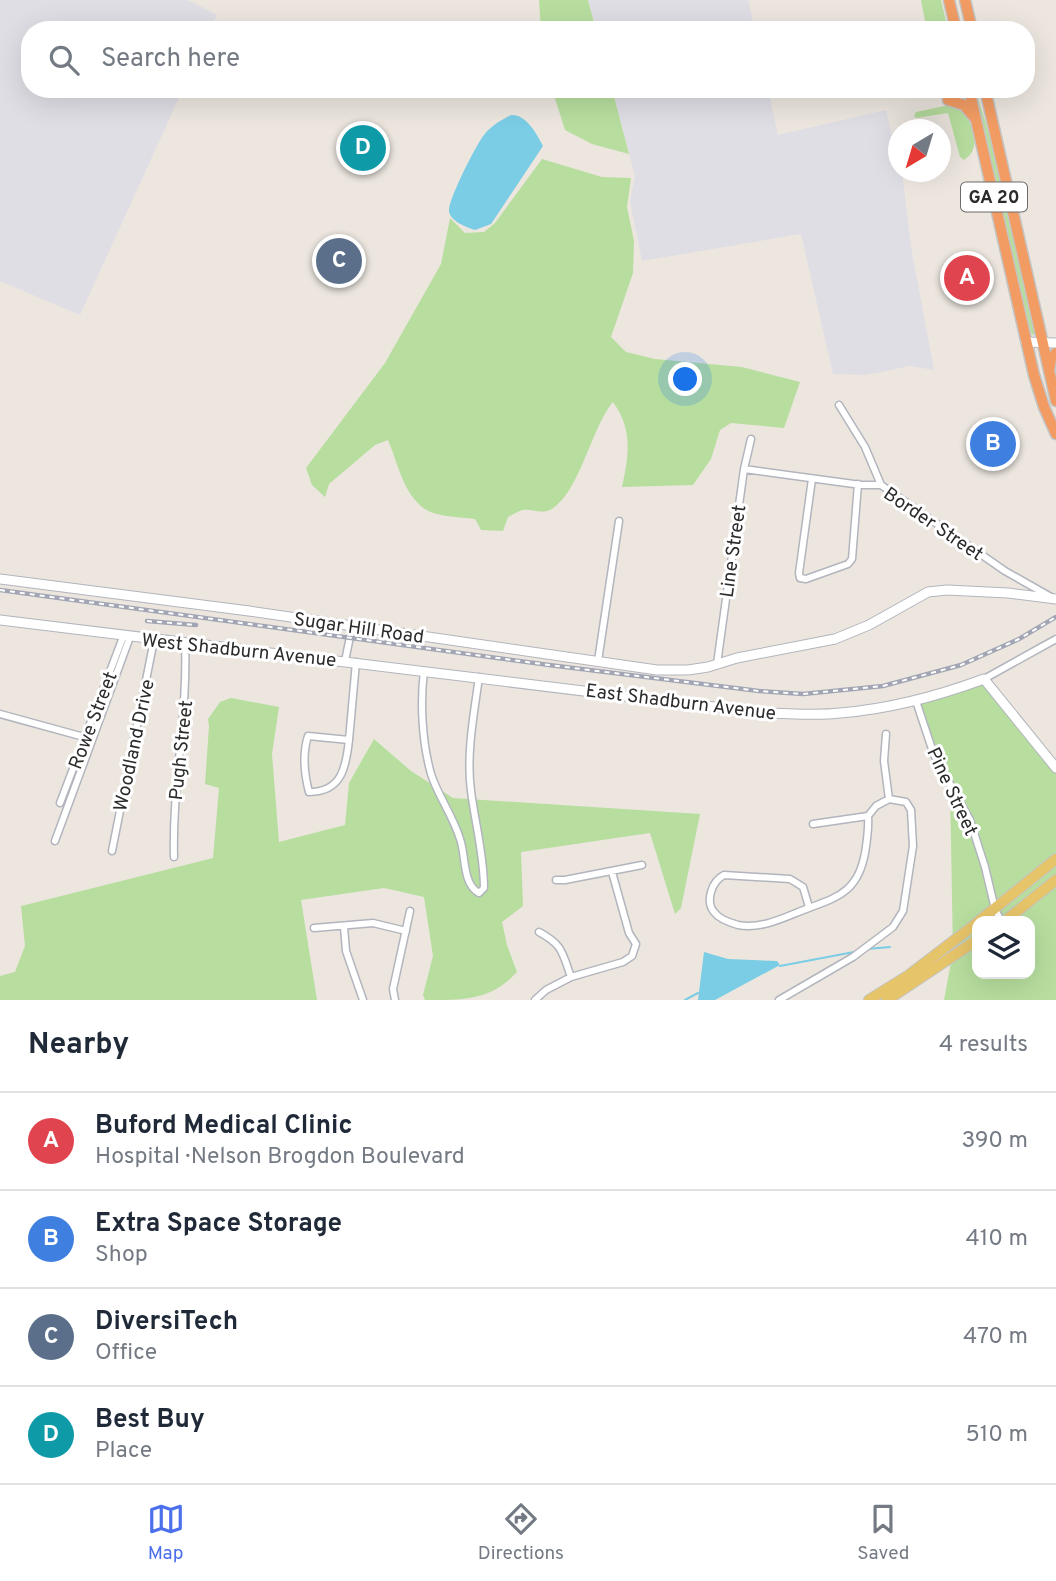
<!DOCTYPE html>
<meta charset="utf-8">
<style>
body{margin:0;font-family:Overpass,sans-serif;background:#f2f2f3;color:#1f2937}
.controls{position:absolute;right:21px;bottom:21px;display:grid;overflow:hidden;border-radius:14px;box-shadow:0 7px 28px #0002}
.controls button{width:63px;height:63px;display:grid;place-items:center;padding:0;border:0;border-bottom:2px solid #e0e1e3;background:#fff;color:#1f2937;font:35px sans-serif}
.compass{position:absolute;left:888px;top:119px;width:63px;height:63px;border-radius:50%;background:#fff;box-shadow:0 7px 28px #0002;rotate:218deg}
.you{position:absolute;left:686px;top:380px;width:24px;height:24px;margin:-18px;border:5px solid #fff;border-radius:50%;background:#1a73e8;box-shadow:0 0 0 10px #1a73e833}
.badge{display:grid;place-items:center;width:46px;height:46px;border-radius:50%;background:#4c6fec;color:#fff;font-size:23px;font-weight:700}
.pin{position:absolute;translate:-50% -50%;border:4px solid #fff;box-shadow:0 2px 7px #0006}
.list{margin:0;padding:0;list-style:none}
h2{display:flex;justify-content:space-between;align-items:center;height:91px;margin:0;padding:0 28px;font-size:30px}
h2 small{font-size:23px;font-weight:400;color:#747a83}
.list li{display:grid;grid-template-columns:46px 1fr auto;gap:21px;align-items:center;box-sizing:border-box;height:98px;padding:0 28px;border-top:2px solid #e0e1e3}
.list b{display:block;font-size:26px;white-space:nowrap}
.list p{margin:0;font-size:23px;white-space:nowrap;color:#747a83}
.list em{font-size:23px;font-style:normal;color:#747a83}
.icon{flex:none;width:38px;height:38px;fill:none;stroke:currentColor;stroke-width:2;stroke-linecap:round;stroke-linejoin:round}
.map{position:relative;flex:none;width:1056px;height:1000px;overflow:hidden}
.search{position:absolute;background:#fff;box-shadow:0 7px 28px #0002;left:21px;right:21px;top:21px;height:77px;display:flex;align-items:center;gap:18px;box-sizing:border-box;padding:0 24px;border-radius:28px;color:#747a83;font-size:26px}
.sheet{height:483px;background:#fff}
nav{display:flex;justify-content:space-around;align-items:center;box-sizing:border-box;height:98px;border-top:2px solid #e0e1e3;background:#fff;font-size:19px;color:#747a83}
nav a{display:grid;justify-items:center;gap:4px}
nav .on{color:#4c6fec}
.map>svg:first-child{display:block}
.industrial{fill:#e0dee5}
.green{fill:#b7de9f;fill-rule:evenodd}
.water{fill:#7acde5}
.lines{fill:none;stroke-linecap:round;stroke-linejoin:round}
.stream{stroke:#7acde5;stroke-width:2}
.street-casing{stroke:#b2b5bd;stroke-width:9}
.secondary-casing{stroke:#b2b5bd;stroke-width:11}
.primary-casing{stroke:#c4c4c4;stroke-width:12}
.highway-casing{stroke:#c4c4c4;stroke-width:13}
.street{stroke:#fff;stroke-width:6}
.secondary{stroke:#fff;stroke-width:9}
.primary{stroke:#e6c46a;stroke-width:10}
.highway{stroke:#f29c64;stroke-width:10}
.rail-casing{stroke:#a2a5b4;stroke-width:4.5}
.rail{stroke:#fff;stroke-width:2;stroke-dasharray:5;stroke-linecap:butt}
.labels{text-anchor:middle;stroke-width:6;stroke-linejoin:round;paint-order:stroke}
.shield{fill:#fff;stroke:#6b6b6b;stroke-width:2}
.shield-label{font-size:18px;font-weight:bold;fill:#2b2b2b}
.street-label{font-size:19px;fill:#2b2b2b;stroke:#fff}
</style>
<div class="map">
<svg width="1056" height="1000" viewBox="0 0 1056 1000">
<rect width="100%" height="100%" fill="#ece6df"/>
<!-- industrial -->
<path class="industrial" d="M0,0h188l29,15 -7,15h-180v59h153l-103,226 -80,-34z
M588,0h160l7,30h-159z
M612,89h156l10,46 108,-25 12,52v10h3l2,8 8,67 23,123 -24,-4 -44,9 -33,-1 -32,-140 -159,27 -12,-59 5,-26z"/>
<!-- green -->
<path class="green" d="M539,0h49l8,30h-55z
M921,0h20l7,30h-20l-1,-4 -14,4h-22l34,-9z
M552,89h60l17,65 -37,-10 -27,-14z
M978,98l17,54 40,178 -2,6 -3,-6 -8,-30 -46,-198z
M949,105h10c11,14 26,42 5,55l-4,-3 -12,-44 -32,5 -2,-2 2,-4z
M542,159l60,18 29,1 -4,29 7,34 -1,32 -22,64 15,15 29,7 87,8 58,15 -16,46 -53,-5 -11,7 -9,29 -18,26 -71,2c7,-32 11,-57 -9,-85 -22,26 -34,93 -63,108 -9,4 -18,-1 -27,0 -5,1 -11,5 -15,7l-5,14 -22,-1 -6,-11c-15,-2 -38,-2 -50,-10 -22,-15 -27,-46 -37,-69l-13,5 -46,39 -4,13 -13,-12 -6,-17 79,-105 56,-99 9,-46 15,15 19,-1 11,-9z
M983,681l73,89v230h-112l9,-49 -3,-163 -22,-48 -11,-46 34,-4zM977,921h53v53h-53z
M231,698l48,9 -7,47 7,88 66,-17 4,-42 25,-44 37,32 42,27 247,16 -19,94 -6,6 -25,-81 -129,19 2,54 -21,16 5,23 10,27c-26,28 -51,28 -92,28l-2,-5 10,-39 -9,-59 -40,-9 -83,12 16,100h-317v-24l15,-4 10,-26 -4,-40 192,-48 6,-70 -14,-4 4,-58 -1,-7 12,-17z"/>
<!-- water -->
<path class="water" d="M511,115c15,-1 26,19 32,31l-52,78 -16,6c-9,-3 -25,-9 -26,-19 -1,-11 27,-66 35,-76 7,-9 17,-15 27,-20z
M704,952l24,7 49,2 3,4 -65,35h-17z"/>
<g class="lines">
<!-- stream -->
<path class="stream" d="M867,949l23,-2
M780,966l74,-14
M685,1000l13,-7"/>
<!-- street casing -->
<g class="street-casing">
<path id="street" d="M839,405l26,42 16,38
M744,469l117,16h20l124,86 46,26
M812,479l-13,94 1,5 6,1 42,-15 4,-5 6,-75
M345,661l7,-34
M598,661l21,-140
M717,664l27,-195 7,-30
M424,671c-4,31 -2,71 7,103 7,22 22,42 29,65 6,16 2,45 19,54l5,-5c0,-33 -9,-65 -13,-97 -5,-37 3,-77 8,-114
M984,679l72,-40
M916,701l18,54 36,65 15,47 10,42 6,12
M0,714l84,23
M308,736l41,4c-3,27 -7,52 -40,52 -5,-19 -7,-37 -1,-56z
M349,740l7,-78
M60,803l63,-166
M868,816l8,-10 13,-7 -5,-38 2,-27
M813,824l55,-8
M55,841l75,-204
M112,851l42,-211
M174,857c-2,-72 14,-142 11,-214
M556,880h9l77,-15
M809,907l-6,-20 -13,-8 -66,-4c-12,6 -19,26 -10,37 5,7 17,11 24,13 20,4 41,-5 58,-12 36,-15 61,-16 69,-60 2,-13 4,-24 3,-37
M344,927l2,24 17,49
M314,928l59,-5 33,8
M539,932c24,13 23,20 32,45
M395,1000l-2,-11 17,-78
M535,1000l11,-10 25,-13 52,-15 9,-6 4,-12 -7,-11 -17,-61
M779,1000l74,-43 40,-30 10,-16 10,-65 -2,-36 -5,-8 -17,-3"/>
</g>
<!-- secondary casing -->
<g class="secondary-casing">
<path id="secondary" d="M1026,342l30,1
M0,579l249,32 408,59h31l20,-3 29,-9 98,-19 34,-14 59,-33 19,-2 61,3 48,6
M0,620l764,93c25,0 51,3 76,0 50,-4 98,-17 144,-34l72,89"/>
</g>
<!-- primary casing -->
<g class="primary-casing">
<path id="primary" d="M979,921l77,-62
M1005,921l51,-41
M869,1000l40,-25 68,-52
M887,1000l90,-60"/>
</g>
<!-- highway casing -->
<g class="highway-casing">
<path id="highway" d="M949,0l7,30
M965,0l7,30
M969,89l65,286 10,32 12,27
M985,89l71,312
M948,100l16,5 10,12
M1049,371l2,-12 5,-6"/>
</g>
<!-- street -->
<use href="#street" class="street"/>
<!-- secondary -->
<use href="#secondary" class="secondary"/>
<!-- primary -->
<use href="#primary" class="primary"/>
<!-- highway -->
<use href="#highway" class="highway"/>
<!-- rail casing -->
<g class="rail-casing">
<path id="rail" d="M0,590l549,75 210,26 44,3 80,-8 78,-21 58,-26 37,-22
M147,621l49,4"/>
</g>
<!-- rail -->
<use href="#rail" class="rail"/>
</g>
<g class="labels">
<!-- shield labels -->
<rect class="shield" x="961" y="182.5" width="66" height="29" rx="5"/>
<g class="shield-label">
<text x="994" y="203">GA 20</text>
</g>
<!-- street labels -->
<g class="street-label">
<text transform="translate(934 523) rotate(34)" y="7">Border Street</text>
<text transform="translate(732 551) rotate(-82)" y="7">Line Street</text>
<text transform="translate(359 627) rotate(8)" y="7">Sugar Hill Road</text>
<text transform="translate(239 649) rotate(6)" y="7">West Shadburn Avenue</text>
<text transform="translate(681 701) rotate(7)" y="7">East Shadburn Avenue</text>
<text transform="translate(92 720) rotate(-69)" y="7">Rowe Street</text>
<text transform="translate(133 745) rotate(-78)" y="7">Woodland Drive</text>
<text transform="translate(180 750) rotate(-84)" y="7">Pugh Street</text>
<text transform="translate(953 791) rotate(65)" y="7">Pine Street</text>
</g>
</g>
</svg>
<div class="controls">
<button><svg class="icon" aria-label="layers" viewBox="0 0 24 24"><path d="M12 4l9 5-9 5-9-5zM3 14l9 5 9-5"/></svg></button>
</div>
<svg class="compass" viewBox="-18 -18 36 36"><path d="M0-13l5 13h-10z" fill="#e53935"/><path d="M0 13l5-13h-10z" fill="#747a83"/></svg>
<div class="you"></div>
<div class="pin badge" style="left:967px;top:278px;background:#e0444e">A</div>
<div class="pin badge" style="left:993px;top:444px;background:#3f7fe0">B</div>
<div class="pin badge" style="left:339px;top:261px;background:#5c6f8a">C</div>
<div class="pin badge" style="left:363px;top:148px;background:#0f9aa8">D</div>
<div class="search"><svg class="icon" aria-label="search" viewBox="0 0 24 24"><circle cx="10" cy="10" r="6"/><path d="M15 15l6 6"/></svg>Search here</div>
</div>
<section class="sheet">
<h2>Nearby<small>4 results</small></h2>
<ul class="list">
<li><span class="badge" style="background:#e0444e">A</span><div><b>Buford Medical Clinic</b><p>Hospital · Nelson Brogdon Boulevard</p></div><em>390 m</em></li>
<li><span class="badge" style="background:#3f7fe0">B</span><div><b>Extra Space Storage</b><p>Shop</p></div><em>410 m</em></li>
<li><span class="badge" style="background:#5c6f8a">C</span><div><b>DiversiTech</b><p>Office</p></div><em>470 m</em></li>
<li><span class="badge" style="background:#0f9aa8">D</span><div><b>Best Buy</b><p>Place</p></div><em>510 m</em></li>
</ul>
</section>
<nav>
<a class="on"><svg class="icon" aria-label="map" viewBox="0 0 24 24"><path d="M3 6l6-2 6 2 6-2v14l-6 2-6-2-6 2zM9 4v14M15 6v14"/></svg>Map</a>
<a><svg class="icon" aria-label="directions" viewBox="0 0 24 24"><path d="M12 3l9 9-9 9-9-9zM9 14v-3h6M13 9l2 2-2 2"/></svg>Directions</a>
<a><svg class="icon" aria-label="saved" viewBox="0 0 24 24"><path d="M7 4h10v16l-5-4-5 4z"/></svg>Saved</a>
</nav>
